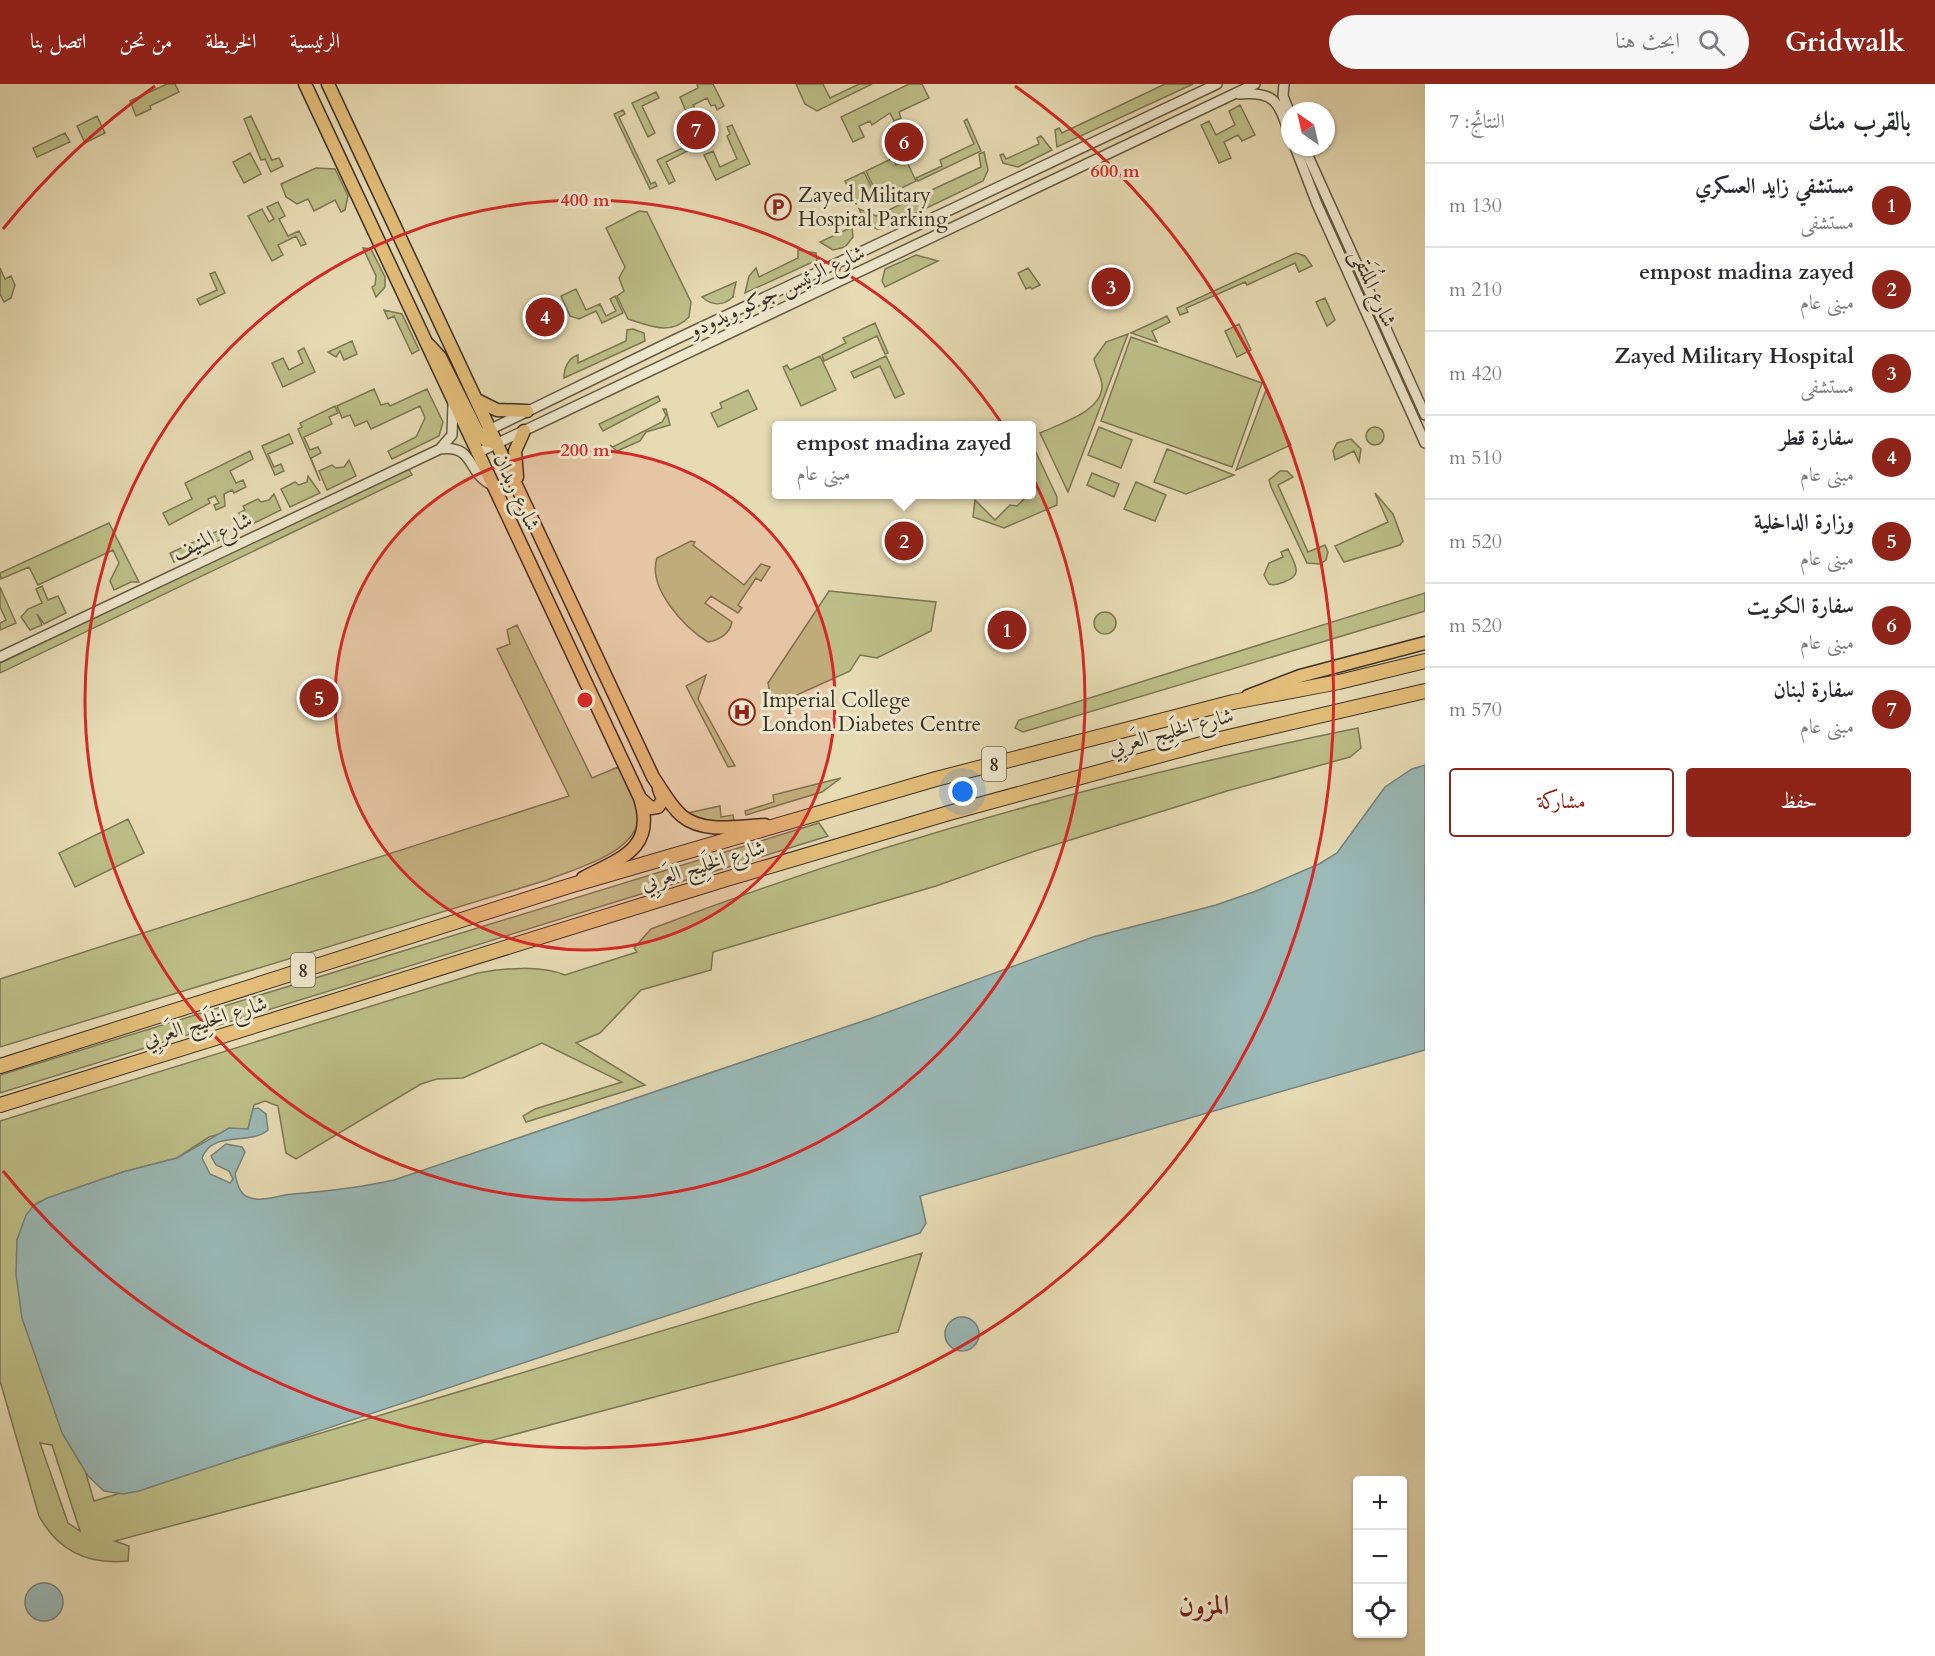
<!DOCTYPE html>
<html lang="ar">
<meta charset="utf-8">
<style>
body{margin:0;font-family:Cardo,Amiri,serif;background:#f7f7f7;color:#2b2b33;direction:rtl}
.controls{position:absolute;right:18px;bottom:18px;display:grid;overflow:hidden;border-radius:6px;box-shadow:0 2px 4px #0004}
.controls button{width:54px;height:54px;display:grid;place-items:center;padding:0;border:0;border-bottom:2px solid #e1e1e2;background:#fff;color:#2b2b33;font:30px sans-serif}
.compass{position:absolute;left:1281px;top:18px;width:54px;height:54px;border-radius:50%;background:#fff;box-shadow:0 2px 4px #0004;rotate:326deg}
.you{position:absolute;left:963px;top:708px;width:21px;height:21px;margin:-15px;border:4px solid #fff;border-radius:50%;background:#1a73e8;box-shadow:0 0 0 9px #1a73e833}
.badge{display:grid;place-items:center;width:39px;height:39px;border-radius:50%;background:#8f2418;color:#fff;font-size:20px;font-weight:700}
.pin{position:absolute;translate:-50% -50%;border:3px solid #fff;box-shadow:0 2px 6px #0006}
.popup{position:absolute;left:772px;top:337px;width:264px;height:78px;box-sizing:border-box;display:grid;place-content:center;border-radius:6px;background:#fff;filter:drop-shadow(0 2px 4px #0005);font-size:20px;white-space:nowrap;color:#7c7c81}
.popup b{font-size:22px;color:#2b2b33}
.popup::after{content:'';position:absolute;left:50%;top:100%;margin-left:-12px;border:12px solid transparent;border-top-color:#fff}
.list{margin:0;padding:0;list-style:none}
h2{display:flex;justify-content:space-between;align-items:center;height:78px;margin:0;padding:0 24px;font-size:26px}
h2 small{font-size:20px;font-weight:400;color:#7c7c81}
.list li{display:grid;grid-template-columns:39px 1fr auto;gap:18px;align-items:center;box-sizing:border-box;height:84px;padding:0 24px;border-top:2px solid #e1e1e2}
.list b{display:block;font-size:22px;white-space:nowrap}
.list p{margin:0;font-size:20px;white-space:nowrap;color:#7c7c81}
.list em{font-size:20px;font-style:normal;color:#7c7c81}
.actions{display:flex;gap:12px;padding:18px 24px}
.actions a{flex:1;padding:14px 0;border:2px solid #8f2418;border-radius:6px;text-align:center;font-size:21px;color:#8f2418}
.actions .main{background:#8f2418;color:#fff}
.icon{flex:none;width:33px;height:33px;fill:none;stroke:currentColor;stroke-width:2;stroke-linecap:round;stroke-linejoin:round}
.map{position:relative;flex:none;width:1425px;height:1572px;overflow:hidden;direction:ltr}
header{display:flex;align-items:center;gap:36px;box-sizing:border-box;height:84px;padding:0 30px;background:#8f2418;color:#fff}
header strong{font-size:28px}
nav{display:flex;gap:33px;margin-inline-start:auto;font-size:21px}
.search{width:420px;height:54px;background:#f7f7f7;display:flex;align-items:center;gap:15px;box-sizing:border-box;padding:0 21px;border-radius:33px;color:#7c7c81;font-size:22px}
main{display:flex}
aside{flex:1;background:#fff}
.map>svg:first-child{display:block}
.green{fill:#bdbe87;stroke:#7c7755;stroke-width:1.5;fill-rule:evenodd}
.water{fill:#9ab9b7;stroke:#74827c;stroke-width:1.5}
.lines{fill:none;stroke-linecap:round;stroke-linejoin:round}
.minor-casing{stroke:#655b47;stroke-width:12}
.major-casing{stroke:#3a3023;stroke-width:15}
.highway-casing{stroke:#3a3023;stroke-width:16}
.minor{stroke:#efe8ce;stroke-width:9}
.major{stroke:#e4be7a;stroke-width:12}
.highway{stroke:#e4be7a;stroke-width:14}
.ring{fill:none;stroke:#d62828;stroke-width:3}
.labels{text-anchor:middle;stroke-width:6;stroke-linejoin:round;paint-order:stroke}
.shield{fill:#efe8ce;stroke:#706756;stroke-width:1.5}
.shield-label{font-size:20px;font-weight:bold;fill:#3a3023}
.poi-label{font-size:21px;fill:#3a3023;stroke:#efe8ce;text-anchor:start}
.street-label{font-size:21px;fill:#3a3023;stroke:#efe8ce}
.district-label{font-size:27px;font-weight:bold;fill:#7a1f14;stroke:#efe8ce}
.centre{fill:#d62828;stroke:#efe8ce;stroke-width:3}
.ring-label{font-size:18px;text-anchor:middle;font-weight:bold;fill:#d62828;stroke:#efe8ce;stroke-width:6;stroke-linejoin:round;paint-order:stroke}
</style>
<header>
<strong>Gridwalk</strong>
<div class="search"><svg class="icon" aria-label="search" viewBox="0 0 24 24"><circle cx="10" cy="10" r="6"/><path d="M15 15l6 6"/></svg>ابحث هنا</div>
<nav><a>الرئيسية</a><a>الخريطة</a><a>من نحن</a><a>اتصل بنا</a></nav>
</header>
<main>
<aside>
<h2>بالقرب منك<small>النتائج: 7</small></h2>
<ul class="list">
<li><span class="badge">1</span><div><b>مستشفي زايد العسكري</b><p>مستشفى</p></div><em>130 m</em></li>
<li><span class="badge">2</span><div><b>empost madina zayed</b><p>مبنى عام</p></div><em>210 m</em></li>
<li><span class="badge">3</span><div><b>Zayed Military Hospital</b><p>مستشفى</p></div><em>420 m</em></li>
<li><span class="badge">4</span><div><b>سفارة قطر</b><p>مبنى عام</p></div><em>510 m</em></li>
<li><span class="badge">5</span><div><b>وزارة الداخلية</b><p>مبنى عام</p></div><em>520 m</em></li>
<li><span class="badge">6</span><div><b>سفارة الكويت</b><p>مبنى عام</p></div><em>520 m</em></li>
<li><span class="badge">7</span><div><b>سفارة لبنان</b><p>مبنى عام</p></div><em>570 m</em></li>
</ul>
<div class="actions"><a class="main">حفظ</a><a>مشاركة</a></div>
</aside>
<div class="map">
<svg width="1425" height="1572" viewBox="0 0 1425 1572">
<rect width="100%" height="100%" fill="#e7dbb4"/>
<filter id="stains"><feTurbulence type="fractalNoise" baseFrequency=".00333" numOctaves="4"/><feColorMatrix values="0 0 0 0 .2 0 0 0 0 .09 0 0 0 0 .02 0 0 0 .5 -.17"/></filter>
<radialGradient id="worn" r=".72"><stop offset=".6" stop-color="#630" stop-opacity="0"/><stop offset="1" stop-color="#630" stop-opacity=".3"/></radialGradient>
<!-- green -->
<path class="green" d="M167,0h8l4,8 -29,14 1,3 -15,7 -6,-15z
M697,0h16l11,22 -7,4 -2,-5 -4,1 -4,-8 -14,7 3,5 -9,4 -7,-17 18,-9z
M796,0h27l7,14 29,-14h13l-55,27 -12,-7z
M909,0h13l7,14 -30,14 2,6 -7,3 -4,-8 -18,12 -2,-4 -11,5 5,11 -11,5 -12,-25z
M1165,0h28l-136,63 -2,-17 4,-2 3,5z
M656,8l3,6 -17,8 13,27 -7,4 -16,-34z
M1240,21l15,30 -13,6 -4,-6 -14,7 7,16 -12,5 -18,-38 8,-4 7,14 19,-10 -6,-14z
M623,26l2,4 -6,3 32,67 4,-2 2,4 -7,3 -36,-75z
M97,32l8,17 -20,10 -8,-17z
M251,32l21,44 7,-2 4,8 -12,6 -6,-13 -4,1 -17,-41z
M967,35l14,32 -63,30 -2,-3 26,-12 -2,-6 34,-16 -10,-23z
M732,41l18,39 -34,16 -12,-25 9,-4 7,16 17,-8 -10,-23 3,-2 -3,-7z
M65,49l5,9 -33,15 -4,-9z
M1041,52l11,14 -34,17 -15,-4 -3,-8 3,-1 3,5 33,-15 -2,-6z
M691,60l2,4 -27,14 9,19 -6,3 -12,-24z
M984,68l4,18 -5,11 -98,47 -8,1 -12,-6 -6,-14 17,7 105,-49 -2,-13z
M250,69l11,21 -17,9 -11,-21z
M893,74l3,7 10,-5 10,21 -37,18 -13,-28z
M316,84l19,1 13,27 -3,14 -4,2 -6,-12 -21,11 -6,-12 -11,5 -11,-7 -5,-13z
M864,88l11,23 -19,9 -11,-23z
M278,118l7,14 -6,3 9,17 11,-5 7,13 -5,2 -5,-10 -18,9 5,10 -11,6 -24,-45 14,-7 7,13 5,-3 -7,-12z
M639,127l8,1 44,90 -2,15c-18,19 -39,9 -61,2l-11,-23 7,-5 -5,-13 6,-11 -19,-39z
M852,143l1,10 -8,10 -12,3 -13,-8z
M363,164l8,1 14,28v10l-9,10 -4,-10 3,-2 1,-9z
M798,166l18,3 1,7 -72,33 4,-17 7,-8 3,9 39,-19z
M1296,169l9,3 7,10 -13,6 -4,-9 -48,22 -2,-3 -59,26 2,4 -8,3 -3,-7z
M916,171l22,6 -53,26 -3,-6 3,-12z
M0,184l5,11 6,-3 4,9 -4,13 -7,4 -4,-8z
M1028,184l12,17 -8,4 -2,-2 -4,2 -8,-16z
M215,188l10,21 -25,12 -3,-6 20,-9 -7,-16z
M736,198l-3,15c-10,9 -21,9 -31,0z
M576,205l10,21 14,-6 6,12 10,-5 -6,-12 5,-3 8,17 -21,10 -6,-12 -17,8 -9,-3 -9,-20z
M1325,214l10,22 -8,6 -11,-24z
M384,226l18,4 17,36 -7,4 -18,-38 -6,3z
M1167,232l3,6 -18,9 5,11 -26,-9z
M875,239l13,30 -3,1 -8,-18 -53,25 -2,-6 24,-12 -3,-5z
M1239,240l12,26 -14,7 -12,-26z
M633,245l11,4 1,8 -81,37c0,-10 4,-20 14,-23v8l48,-22 1,-11z
M1128,250l-60,158 -28,-59c19,-9 62,-21 62,-47 0,-8 -6,-18 -8,-27l12,-17z
M1131,253l131,46 -30,84 -131,-46z
M352,257l5,13 -13,6 -4,-9 -4,6 -8,-5z
M304,264l11,24 -32,15 -11,-24 11,-5 6,12 14,-7 -5,-12z
M820,272l16,34 -35,16 -18,-39 4,-2 3,5z
M886,272l18,38 -9,4 -15,-32 -26,12 -3,-6z
M374,305l7,16 7,-2 2,3 37,-17 16,33 -4,14 -47,23 -4,-8 28,-14 9,-19 -5,-12 -49,23 -4,-8 -12,5 -5,-11 -8,3 -5,-12z
M748,306l9,19 -39,18 -7,-14 11,-5 -2,-5z
M1266,306l25,55 -55,25z
M658,312l2,5 -57,30 -4,-7z
M335,322l3,7 -9,4 3,7 -28,13 6,13 8,-3 3,6 -10,5 9,23 -22,-52 4,-2 -2,-4z
M663,325h3l4,16 -24,7 -6,9 -23,10 -7,-6 3,2 49,-25 4,-7z
M1366 352a9 9 0 1 1 18 0a9 9 0 1 1-18 0Z
M1099,343l33,13 -11,28 -33,-13z
M289,350l4,9 -25,11 6,13 7,-3 3,7 -9,4 -13,-29z
M1351,355l10,10 -2,13 -5,-11 -19,9 -2,-9 4,-8z
M1032,360l25,53v8l-53,23 -31,-11 2,-17 20,20 15,-15 7,1 9,-9 -1,-2 7,-1z
M1167,365l67,26 -48,19 -32,-12z
M250,367l3,8 -23,12 6,12 7,-3 3,7 -12,6 -2,-3 -8,4 1,12 -9,4 -2,-5 5,-2 -4,-7 -7,3 2,4 -41,22 -6,-12 29,-14 -7,-16z
M349,376l7,16 -29,14 -8,-19 13,-6 4,3 8,-1z
M408,383l4,8 -412,198v-10z
M1280,387h7l6,6 -15,8 30,67 17,-7 3,7 -2,8 -6,4 -13,-1 -36,-76 -2,-7z
M1092,389l27,11 -5,13 -27,-12z
M308,392l12,17 -30,14 -9,-18 14,-7 4,3 8,-3z
M1136,398l30,13 -11,26 -31,-12z
M1375,409l18,21 10,27 -3,4 -56,17 -9,-16 53,-24z
M274,410l7,16 -35,17 -7,-14 6,-3 -2,-4 15,-7 3,3 8,-2z
M109,439l30,59h-8l-17,8 -4,-9 9,-18 -6,-13 -75,35 -9,-18 -28,12 -1,-6z
M222,445l4,8 -52,25 -4,-9z
M691,457l4,1 -2,3 51,40 17,-21 9,3 -9,14 -5,-3 -18,27 4,3 -4,5 -27,-17 -6,7 27,19c-2,11 -12,18 -24,20 -23,-14 -61,-54 -51,-84z
M1288,465c7,16 16,26 -4,33 -6,2 -9,4 -15,2l-5,-9 5,-12 14,-6 -2,-5z
M42,502l6,14 10,-4 8,17 -22,11 -7,-10 5,11 -12,5 -9,-13 7,-8 14,-6 -6,-14z
M0,503l16,36 -16,7v-7l6,-3 -6,-13z
M829,507l107,11 -5,29 -54,27 -17,-3 -10,16 -64,29 -11,-1 -5,-5 -2,-11z
M1425,509v18l-402,121 -8,-4 4,-8z
M1094 539a11 11 0 1 1 22 0a11 11 0 1 1-22 0Z
M517,541l75,153 26,-11c5,12 19,36 20,47 3,38 -64,55 -91,66l-547,167v-68l569,-183 -72,-147 13,-5 -3,-14z
M706,591l-8,24 37,67 -7,1 -42,-81z
M1358,644l3,20 -11,9 -123,34 -192,60 -99,35 -223,66 -2,18 -70,20 -41,43 -24,10 69,42 -119,37 -3,-6 12,-7 87,-27 -80,-39 -79,35 -26,1 -16,5 -125,75 -10,-6 -8,-47 -13,-5 -11,4 -6,24h-10l-29,8 -32,21 -54,14 -84,30 -6,4 -16,34 77,261 828,-248 -24,79 -783,209 14,5 -1,15c-39,4 -70,-10 -89,-45l-39,-135v-260l478,-148c26,-5 62,-8 87,2l72,-23 -3,-4 17,-19c229,-88 467,-152 707,-201zM40,1359l12,2 28,86 -12,-8z
M841,694l-19,14 -76,23 -1,-4 29,-9 -1,-7z
M720,722l1,11 12,-2 1,5 -20,3 -26,-10z
M128,735l16,34 -69,34 -16,-34z
M819,739l9,13 -828,257v-18z"/>
<!-- water -->
<path class="water" d="M1425,681v285l-505,146 6,27 -6,10 -373,122 -408,136 -16,3 -19,-3 -16,-15 -26,-43 -40,-115 -6,-44 1,-34 9,-25 7,-9 14,-8 76,-26 54,-14 52,-30 19,1 5,-20 5,-1 8,6 2,16c-18,16 -56,0 -66,28l8,16 20,9 3,-4 -4,-8 -13,-6 -5,-9 15,-12 16,3 3,5 -10,22c2,8 4,20 13,23 15,6 30,-2 45,-3 36,-3 65,-6 101,-14l478,-162 221,-81 123,-32 40,-14 63,-27 18,-11 48,-66 27,-18z
M945 1250a17 17 0 1 1 34 0a17 17 0 1 1-34 0Z
M25 1518a19 19 0 1 1 38 0a19 19 0 1 1-38 0Z"/>
<g class="lines">
<!-- minor casing -->
<g class="minor-casing">
<path id="minor" d="M1284,0l-1,12 7,18
M1239,10c38,-3 39,9 51,41
M1295,63l22,57 108,239
M1304,63l121,268
M485,348l187,-91 545,-257
M440,365l12,-14 1,-31
M477,369l778,-369
M0,573l440,-208c35,-5 27,25 52,36"/>
</g>
<!-- major casing -->
<g class="major-casing">
<path id="major" d="M305,0l335,714c16,51 -19,60 -57,80
M328,0l325,693c9,13 17,29 29,39 22,18 57,10 83,9
M429,261l11,12 39,78 8,6 10,2
M477,316l20,10 30,1
M517,393l-2,-26 9,-20
M1248,612l52,-20 125,-33
M640,714l11,10 7,-1 5,-7 -4,-11"/>
</g>
<!-- highway casing -->
<g class="highway-casing">
<path id="highway" d="M0,982l569,-180 367,-107 297,-77 106,-20 86,-21
M0,1021l723,-225 226,-67 271,-74 205,-48"/>
</g>
<!-- minor -->
<use href="#minor" class="minor"/>
<!-- major -->
<use href="#major" class="major"/>
<!-- highway -->
<use href="#highway" class="highway"/>
</g>
<!-- distance rings -->
<circle cx="585" cy="616" r="250" fill="#d62828" fill-opacity=".12"/>
<g class="ring">
<circle cx="585" cy="616" r="250"/>
<circle cx="585" cy="616" r="500"/>
<path d="M3 145A749 749 0 0 1 155 2M1015 2A749 749 0 1 1 3 1087"/>
</g>
<!-- icons -->
<defs>
<g id="parking-ring" transform="scale(1.35)"><circle r="9.5" fill="#efe8ce" stroke="#8f2418" stroke-width="1.5"/><path d="M-3.5-5.5H1a3.5 3.5 0 0 1 0 7H-1V5.5H-3.5ZM-1-3.4V-.6H.8a1.4 1.4 0 0 0 0-2.8Z" fill="#8f2418"/></g>
<g id="hospital-ring" transform="scale(1.35)"><circle r="9.5" fill="#efe8ce" stroke="#8f2418" stroke-width="1.5"/><path d="M-5-5h3v3.5h4V-5h3V5h-3V1.5h-4V5h-3Z" fill="#8f2418"/></g>
</defs>
<g fill-rule="evenodd">
<use href="#parking-ring" x="778" y="123"/>
<use href="#hospital-ring" x="742" y="628"/>
</g>
<g class="labels">
<!-- shield labels -->
<g class="shield">
<rect x="982" y="663" width="24" height="34" rx="4.5"/>
<rect x="291" y="869" width="24" height="34" rx="4.5"/>
</g>
<g class="shield-label">
<text x="994" y="687">8</text>
<text x="303" y="893">8</text>
</g>
<!-- poi labels -->
<g class="poi-label">
<text x="798" y="118">Zayed Military<tspan x="798" dy="24">Hospital Parking</tspan></text>
<text x="762" y="623">Imperial College<tspan x="762" dy="24">London Diabetes Centre</tspan></text>
</g>
<!-- street labels -->
<g class="street-label">
<text transform="translate(1374 204) rotate(66)" y="7">شارع المُلتَقى</text>
<text transform="translate(777 207) rotate(-25)" y="7">شارع الرئيس جوكو ويدودو</text>
<text transform="translate(517 408) rotate(65)" y="7">شارع ربدان</text>
<text transform="translate(212 452) rotate(-25)" y="7">شارع المنيف</text>
<text transform="translate(1171 647) rotate(-15)" y="7">شارع الخَلِيج العَربِي</text>
<text transform="translate(703 781) rotate(-17)" y="7">شارع الخَلِيج العَربِي</text>
<text transform="translate(205 937) rotate(-17)" y="7">شارع الخَلِيج العَربِي</text>
</g>
<!-- district labels -->
<g class="district-label">
<text x="1204" y="1530">المزون</text>
</g>
</g>
<circle cx="585" cy="616" r="9" class="centre"/>
<g class="ring-label">
<text x="1115" y="93">600 m</text>
<text x="585" y="122">400 m</text>
<text x="585" y="372">200 m</text>
</g>
<rect width="100%" height="100%" filter="url(#stains)"/>
<rect width="100%" height="100%" fill="url(#worn)"/>
</svg>
<div class="controls">
<button>+</button>
<button>−</button>
<button><svg class="icon" aria-label="locate" viewBox="0 0 24 24"><circle cx="12" cy="12" r="6"/><path d="M12 2v4M12 18v4M2 12h4M18 12h4"/></svg></button>
</div>
<svg class="compass" viewBox="-18 -18 36 36"><path d="M0-13l5 13h-10z" fill="#e53935"/><path d="M0 13l5-13h-10z" fill="#7c7c81"/></svg>
<div class="you"></div>
<div class="pin badge" style="left:1007px;top:546px">1</div>
<div class="pin badge" style="left:904px;top:457px">2</div>
<div class="popup"><b>empost madina zayed</b>مبنى عام</div>
<div class="pin badge" style="left:1111px;top:203px">3</div>
<div class="pin badge" style="left:545px;top:233px">4</div>
<div class="pin badge" style="left:319px;top:614px">5</div>
<div class="pin badge" style="left:904px;top:58px">6</div>
<div class="pin badge" style="left:696px;top:46px">7</div>
</div>
</main>
